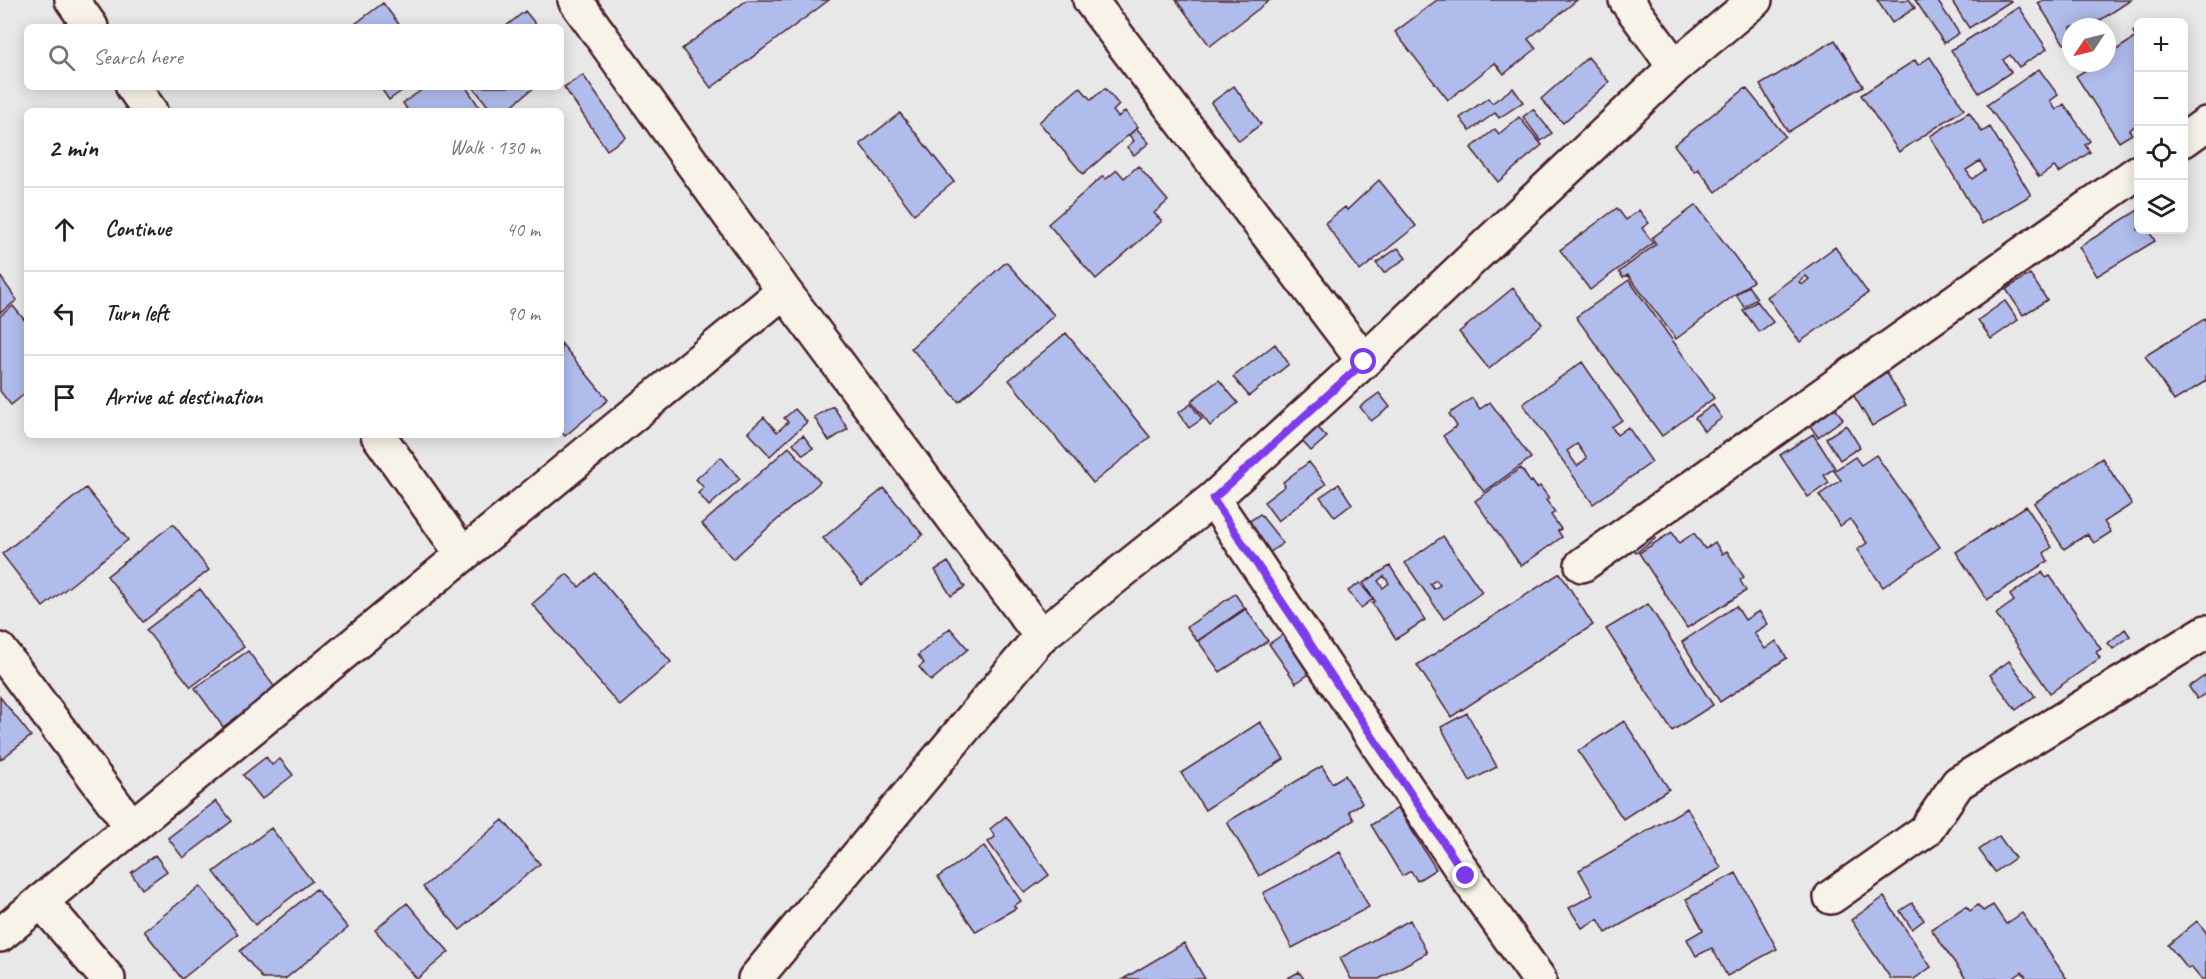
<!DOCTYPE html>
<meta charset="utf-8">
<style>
body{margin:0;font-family:Caveat,sans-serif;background:#f6f6f6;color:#202124}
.controls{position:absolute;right:18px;top:18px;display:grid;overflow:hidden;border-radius:9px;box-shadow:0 3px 15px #0003}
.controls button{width:54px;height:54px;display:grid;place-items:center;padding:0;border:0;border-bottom:2px solid #e0e0e0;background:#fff;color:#202124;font:30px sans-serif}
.compass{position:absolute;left:2062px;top:18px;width:54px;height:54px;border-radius:50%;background:#fff;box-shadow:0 3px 15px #0003;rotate:235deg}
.stop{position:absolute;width:18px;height:18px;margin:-14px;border:4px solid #7c3aed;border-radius:50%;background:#fff}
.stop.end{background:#7c3aed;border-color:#fff;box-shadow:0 2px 6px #0008}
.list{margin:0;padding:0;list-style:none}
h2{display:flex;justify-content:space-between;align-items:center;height:78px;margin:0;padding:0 24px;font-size:26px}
h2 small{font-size:20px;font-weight:400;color:#757577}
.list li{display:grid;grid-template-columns:39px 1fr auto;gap:18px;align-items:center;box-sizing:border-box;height:84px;padding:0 24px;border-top:2px solid #e0e0e0}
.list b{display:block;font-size:22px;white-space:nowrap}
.list em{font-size:20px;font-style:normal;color:#757577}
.icon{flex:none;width:33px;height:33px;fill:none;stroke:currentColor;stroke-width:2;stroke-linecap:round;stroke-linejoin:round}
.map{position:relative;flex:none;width:2206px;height:979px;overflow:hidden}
.search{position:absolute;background:#fff;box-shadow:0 3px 15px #0003;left:24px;top:24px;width:540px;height:66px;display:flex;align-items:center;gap:15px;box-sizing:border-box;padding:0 21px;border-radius:9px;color:#757577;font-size:22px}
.panel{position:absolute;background:#fff;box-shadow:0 3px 15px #0003;left:24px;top:108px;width:540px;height:330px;border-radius:9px}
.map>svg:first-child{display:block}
.building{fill:#afbcec;stroke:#4a1f2b;stroke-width:1.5;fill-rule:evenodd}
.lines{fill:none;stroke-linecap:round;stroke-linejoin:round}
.street-casing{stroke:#4a1f2b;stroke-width:38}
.street{stroke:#f7f3e8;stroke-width:33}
.route{stroke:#7c3aed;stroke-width:8}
</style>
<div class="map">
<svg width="2206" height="979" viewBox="0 0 2206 979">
<rect width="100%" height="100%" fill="#e9e8e9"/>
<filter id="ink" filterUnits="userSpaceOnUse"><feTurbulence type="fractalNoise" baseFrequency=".0167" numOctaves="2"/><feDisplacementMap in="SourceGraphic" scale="12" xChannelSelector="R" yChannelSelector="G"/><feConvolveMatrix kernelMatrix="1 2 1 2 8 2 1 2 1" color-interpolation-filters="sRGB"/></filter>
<g filter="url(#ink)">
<!-- building -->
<path class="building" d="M747,0h82l-118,88 -29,-39z
M1176,0h94l-60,46z
M1437,0h140l-49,39 8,10 -32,25 -9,-11 -47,37 -53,-68z
M1877,0h33l5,8 -23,15z
M1915,0h22l22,33 -15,10z
M1951,0h59l1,1 -42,27z
M2043,0h88l-41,27h-19v13l-7,4 -26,-41z
M383,3l18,24h-50z
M2019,7l28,42 -28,18 -9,-12 -7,5 8,12 -32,21 -28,-43z
M525,11l13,16h-33z
M2138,28v96l-9,6 3,4 -13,8 -43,-66 21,-13h10v-7l29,-19 -3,-5z
M1835,40l28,46 -75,46 -28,-47z
M1588,57l21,25 -46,41 -22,-24z
M1930,57l34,52 -65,43 -38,-57 54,-35 3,5z
M2039,69l19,26 -8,6 6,9 8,-6 26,37 -5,4 5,7 -31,21 -5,-6 -15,10 -52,-72z
M583,75l43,62 -19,13 -43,-63z
M1234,86l27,38 -22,17 -28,-38z
M380,87h27l-18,13z
M426,87h40l16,24h-74l-5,-8z
M473,87h62l-30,24h-13z
M1080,87l11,13 14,-12 14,17 -6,6 5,6 7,-6 13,16 -55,47 -44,-52z
M1513,88l10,14 -24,16 -4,-5 -25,18 -10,-13 28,-20 4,5z
M1746,88l39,48 -69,56 -18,-23 -3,3 -21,-27z
M1533,109l19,24 -11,8 -18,-24z
M1969,112l13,20 8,-5 41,68 -49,29 -52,-88zM1980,161l5,9 -13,9 -6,-9z
M900,113l54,69 -40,32 -54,-70z
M1519,117l23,28 -44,37 -27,-34 24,-19 4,5z
M1137,129l12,14 -15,12 -7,-8 7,-6 -5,-6z
M1138,166l30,35 -14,12 8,8 -66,58 -48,-55 55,-48 3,3 11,-9 7,8z
M1379,180l37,46 -56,45 -35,-48 20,-16 2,3z
M1696,205l57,76 -77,58 -48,-64 -5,3 -4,-6 37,-28 -4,-6z
M1617,208l9,12 13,-10 10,13 -7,5 11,15 -63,47 -30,-40z
M2138,210v20h18l-6,3 5,8 -58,35 -18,-29z
M1835,247l33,46 -68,49 -33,-45zM1806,276l3,3 -7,6 -3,-3z
M1398,248l8,10 -22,15 -8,-10z
M1006,262l48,53 -95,87 -48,-54z
M2030,274l17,26 -24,15 -17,-26z
M0,276l17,24 -17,13z
M1629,280l85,118 -52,38 -86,-119z
M1748,286l9,12 -13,9 -8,-12z
M1513,288l29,36 -53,45 -30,-37z
M1757,301l16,21 -14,10 -16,-22z
M2005,301l13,19 -27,19 -13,-19z
M13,306l14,17v69l-16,13 -11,-14v-75z
M2206,318v63l-32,20 -29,-45z
M1066,333l84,104 -57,46 -84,-103z
M561,343l47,57 -43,36 -4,-4z
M1275,344l14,20 -40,32 -16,-19z
M1582,362l40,58 -10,7 5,8 11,-8 24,35 -59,42 -70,-100zM1577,444l10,14 -10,8 -10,-15z
M1885,370l21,35 -34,21 -21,-35z
M1219,380l19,23 -28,23 -19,-25z
M1379,393l11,14 -19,14 -11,-14z
M1472,398l8,11 10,-7 41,56 -47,34 -41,-56 14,-10 -8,-12z
M1831,402l12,17 -25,18 -12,-17z
M1191,404l11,15 -13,9 -11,-15z
M1713,405l9,13 -18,13 -9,-13z
M833,406l15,23 -19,12 -15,-24z
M795,409l12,13 -37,34 -22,-24 16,-15 13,15 11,-10 -4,-4z
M1846,425l14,22 -20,13 -14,-22z
M1317,427l10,10 -16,14 -9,-10z
M1813,434l22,34 -11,7 5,8 -21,14 -28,-42z
M803,435l10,13 -10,7 -10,-12z
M789,447l31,35 -87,77 -31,-35z
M1876,455l64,92 -57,40 -26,-37 10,-7 -17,-24 -10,7 -21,-31 22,-15 -7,-9 21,-14 6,8z
M721,457l19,22 -31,27 -11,-13 6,-5 -8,-9z
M2102,458l30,46 -28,18 7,10 -17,11 -7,-9 -23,15 -30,-46z
M1309,462l17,22 -48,37 -14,-19 21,-16 -2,-4z
M1521,468l9,14 2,-1 5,7 3,-2 9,12 -3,2 9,12 -4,3 10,14 -3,2 4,6 -41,29 -46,-65z
M1339,484l13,20 -17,13 -15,-20z
M86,488l42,52 -85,67 -41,-53z
M884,488l39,47 -61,50 -39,-47z
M2026,506l26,41 -8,6 4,8 -61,39 -31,-48z
M1260,514l23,29 -14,10 -22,-30z
M173,524l36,46 -66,52 -36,-46z
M1650,529l6,9 -20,15 -7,-10z
M1672,532l7,11 15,-10 11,16 10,-7 7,12 5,-3 17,26 -4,3 6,11 -59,37 -48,-75z
M1443,536l39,56 -38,27 -39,-56zM1436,580l4,5 -6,4 -4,-5z
M948,562l17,25 -14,9 -16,-26z
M1390,566l35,54 -29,19 -24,-36 3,-2 -12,-18zM1384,576l5,7 -6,5 -5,-7z
M2042,572l4,6 4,-2 51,73 -5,3 4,6 -50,35 -54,-79 18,-13 -4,-6z
M595,573l76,89 -51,44 -88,-102 35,-30 12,13z
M1560,573l33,52 -142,92 -34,-52z
M1360,583l13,16 -12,9 -13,-17z
M200,589l44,58 -53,40 -45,-57z
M1235,594l10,14 -48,33 -10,-14z
M1648,604l65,101 -41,26 -66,-102z
M1736,606l9,14 14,-9 9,13 -14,9 11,16 11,-8 11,17 -67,44 -38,-60z
M1246,609l22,32 -48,31 -22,-31z
M950,628l18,21 -37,32 -12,-14 5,-4 -6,-8z
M2125,629l5,7 -17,13 -5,-6z
M1288,631l27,39 -19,13 -27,-39z
M248,651l28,38 -53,38 -28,-39z
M2009,661l26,35 -19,14 -26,-35z
M2206,675v18l-9,6 -8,-12z
M0,697l31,39 -31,24z
M1467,713l30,54 -27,14 -29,-54z
M1624,721l45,68 -46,30 -45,-68z
M1260,722l24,37 -79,51 -24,-37z
M266,757l6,8 8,-6 13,16 -31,24 -19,-24z
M1322,766l10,17 13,-8 17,28 -13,8 5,9 -95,56 -32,-54z
M216,801l16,20 -49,37 -15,-20z
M1398,808l38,61 -19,12 -6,-10 -9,5 -31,-51z
M1687,808l34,60 -115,65 -8,-14 -16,9 -13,-20 24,-13 -14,-25z
M1006,816l43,59 -24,18 -37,-51 7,-5 -5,-8z
M503,820l37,44 -80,66 -37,-43z
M271,828l41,53 -57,44 -41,-53z
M1999,836l16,22 -20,14 -16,-22z
M984,846l37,55 -7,5 2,2 -40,24 -38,-55z
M1340,852l29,55 -77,41 -29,-55z
M155,855l12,16 -25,18 -11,-16z
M1736,873l41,76 -50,27 -15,-28 -16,8 -9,-17 16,-9 -17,-31z
M200,886l38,48 -56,45 -38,-48z
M316,889l32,39 -63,51h-22l-23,-28z
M1884,897l47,70 -17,12h-23l-40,-59z
M407,903l42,49 -32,27 -42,-49z
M1912,903l12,17 -12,9 -12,-18z
M1978,905l5,6 10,-6 13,19 16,-11 45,66h-40l-5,-7 -10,7h-46l-35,-50 35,-23 4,5z
M1410,920l17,33 -48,26h-28l-11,-21z
M2197,921l9,11v47h-5l-10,-12 -3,2 -20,-24z
M1184,943l21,36h-82z
M1299,972l5,7h-18z"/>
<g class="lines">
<!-- street casing -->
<g class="street-casing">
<path id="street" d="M72,0l19,27
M575,0l209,291 257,345
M1090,0l274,361
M1626,0l49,67
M133,87l17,24
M2184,140l22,-16
M378,435l85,120
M1213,499l253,377 73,103
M1582,565l556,-393
M0,650l132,177
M1831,897l94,-66 33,-48 248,-151
M41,901l67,78
M0,935l784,-644
M755,979l286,-343 172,-137 151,-138 311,-294 80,-67"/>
</g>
<!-- street -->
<use href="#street" class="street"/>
</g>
</g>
<g class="lines" filter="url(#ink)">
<!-- route -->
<path class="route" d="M1364,362l-151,137 253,377"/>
</g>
</svg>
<div class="controls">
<button>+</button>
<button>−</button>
<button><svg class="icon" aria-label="locate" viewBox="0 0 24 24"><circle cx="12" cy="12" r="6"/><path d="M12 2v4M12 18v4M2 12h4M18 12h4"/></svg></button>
<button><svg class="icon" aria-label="layers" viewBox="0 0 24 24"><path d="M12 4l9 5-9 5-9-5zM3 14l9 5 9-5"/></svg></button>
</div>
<svg class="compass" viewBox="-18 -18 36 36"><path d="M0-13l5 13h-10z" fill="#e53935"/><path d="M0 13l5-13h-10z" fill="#757577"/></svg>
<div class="stop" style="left:1364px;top:362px"></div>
<div class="stop end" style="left:1466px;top:876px"></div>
<div class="search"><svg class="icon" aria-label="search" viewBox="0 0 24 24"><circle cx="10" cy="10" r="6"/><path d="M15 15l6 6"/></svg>Search here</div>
<section class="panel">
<h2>2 min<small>Walk · 130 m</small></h2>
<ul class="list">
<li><svg class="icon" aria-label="ahead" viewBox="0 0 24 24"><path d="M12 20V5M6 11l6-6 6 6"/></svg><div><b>Continue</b></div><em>40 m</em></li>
<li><svg class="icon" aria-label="left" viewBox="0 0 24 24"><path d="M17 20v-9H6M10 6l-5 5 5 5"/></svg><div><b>Turn left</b></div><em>90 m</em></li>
<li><svg class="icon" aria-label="arrive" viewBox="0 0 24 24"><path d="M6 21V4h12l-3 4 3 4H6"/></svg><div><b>Arrive at destination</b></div></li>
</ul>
</section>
</div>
